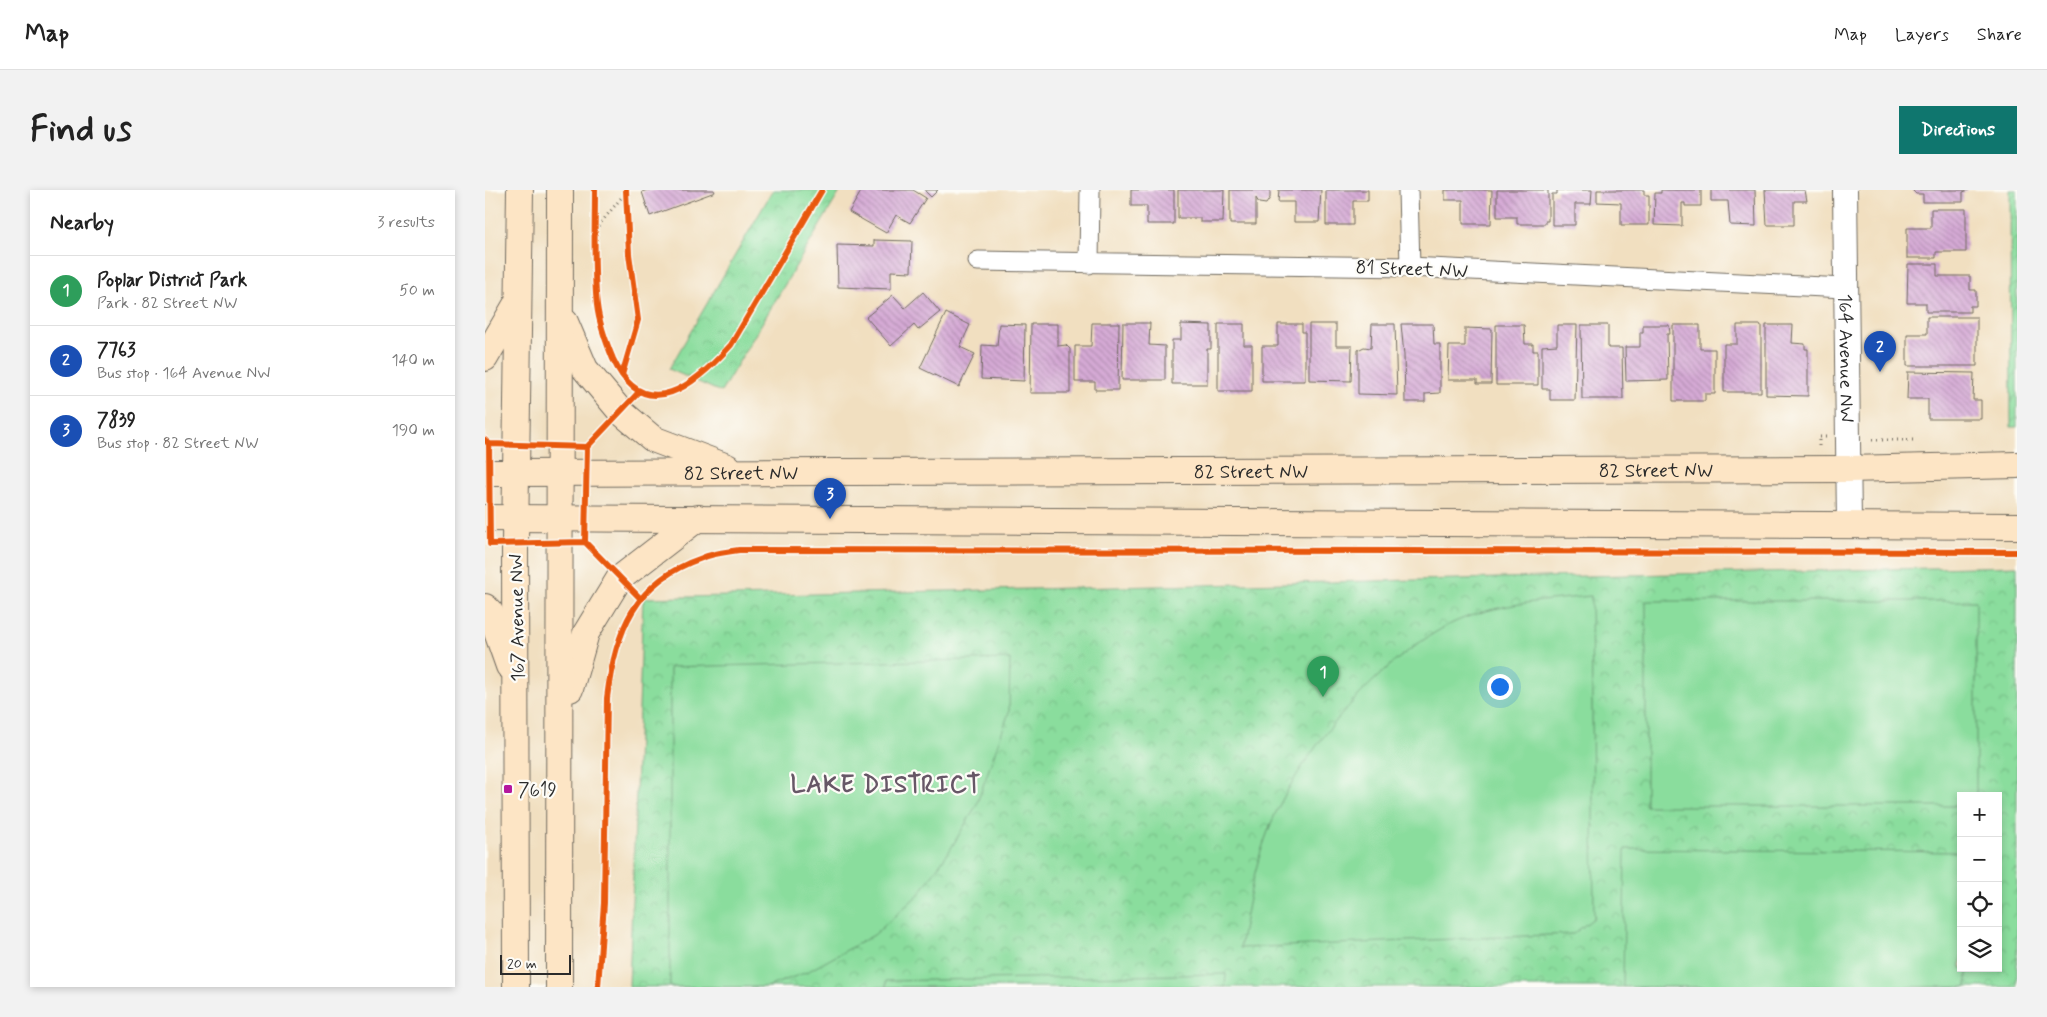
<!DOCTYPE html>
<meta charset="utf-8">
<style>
body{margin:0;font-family:Mynerve,sans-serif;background:#f2f2f2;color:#222}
.controls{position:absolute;right:15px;bottom:15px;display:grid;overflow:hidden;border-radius:0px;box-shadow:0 2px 8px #0003}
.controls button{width:45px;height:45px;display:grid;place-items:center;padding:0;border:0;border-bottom:1px solid #e0e0e0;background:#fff;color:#222;font:25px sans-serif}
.scale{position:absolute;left:15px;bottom:12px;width:71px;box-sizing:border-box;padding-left:5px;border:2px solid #2b2b2b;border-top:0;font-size:14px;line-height:18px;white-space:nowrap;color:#2b2b2b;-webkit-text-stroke:4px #fdfcf7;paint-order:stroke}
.you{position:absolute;left:1014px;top:496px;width:18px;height:18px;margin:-12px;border:4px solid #fff;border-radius:50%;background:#1a73e8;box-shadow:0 0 0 8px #1a73e833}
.badge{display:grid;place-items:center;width:32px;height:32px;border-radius:50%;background:#0f766e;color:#fff;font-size:16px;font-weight:700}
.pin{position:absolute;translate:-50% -41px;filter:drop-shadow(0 1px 2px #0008)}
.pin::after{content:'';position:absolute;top:26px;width:18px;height:15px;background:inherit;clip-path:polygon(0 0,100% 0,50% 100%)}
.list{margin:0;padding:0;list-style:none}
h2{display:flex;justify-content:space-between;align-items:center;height:65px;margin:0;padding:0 20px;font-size:21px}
h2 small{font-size:16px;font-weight:400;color:#767676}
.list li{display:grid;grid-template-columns:32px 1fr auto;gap:15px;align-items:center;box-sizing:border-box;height:70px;padding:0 20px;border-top:1px solid #e0e0e0}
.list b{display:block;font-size:19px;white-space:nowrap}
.list p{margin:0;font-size:16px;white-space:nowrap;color:#767676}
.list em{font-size:16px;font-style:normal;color:#767676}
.icon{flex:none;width:28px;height:28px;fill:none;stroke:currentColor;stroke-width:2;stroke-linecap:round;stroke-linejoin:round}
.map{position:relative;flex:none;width:1532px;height:797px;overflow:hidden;border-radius:0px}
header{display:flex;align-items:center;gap:30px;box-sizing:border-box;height:70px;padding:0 25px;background:#fff;border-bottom:1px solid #e0e0e0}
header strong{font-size:24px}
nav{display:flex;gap:28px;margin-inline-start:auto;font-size:18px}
.intro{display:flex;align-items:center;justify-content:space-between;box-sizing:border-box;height:120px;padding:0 30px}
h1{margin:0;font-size:35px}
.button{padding:12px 22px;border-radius:0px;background:#0f766e;color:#fff;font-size:18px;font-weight:700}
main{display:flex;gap:30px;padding:0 30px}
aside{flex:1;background:#fff;border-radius:0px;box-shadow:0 2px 8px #0003}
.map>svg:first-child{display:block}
.park{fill:url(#park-crowns);stroke:#5a8464;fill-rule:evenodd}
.pitch{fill:#8add9d;stroke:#5a8464}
.building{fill:url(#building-back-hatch)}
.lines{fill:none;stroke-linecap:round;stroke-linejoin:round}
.minor-casing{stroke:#706a5f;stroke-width:21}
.tertiary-casing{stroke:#706a5f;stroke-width:26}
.secondary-casing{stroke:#706a5f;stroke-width:28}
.path{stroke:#706a5f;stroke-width:3;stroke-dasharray:1 4;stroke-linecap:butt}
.minor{stroke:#fff;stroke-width:19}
.tertiary{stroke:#fff;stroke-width:24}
.secondary{stroke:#fde5c5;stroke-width:26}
.cycleway-casing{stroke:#fdfcf7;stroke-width:9}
.cycleway{stroke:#e8590c;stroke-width:6}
.poi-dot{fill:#b5179e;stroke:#fdfcf7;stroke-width:2}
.labels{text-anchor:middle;stroke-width:4.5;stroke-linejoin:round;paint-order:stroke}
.street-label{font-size:19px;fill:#2b2b2b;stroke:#fdfcf7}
.poi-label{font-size:19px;fill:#2b2b2b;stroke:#fdfcf7;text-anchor:start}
.district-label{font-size:24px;font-weight:bold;letter-spacing:1px;fill:#675767;stroke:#fdfcf7}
</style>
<header>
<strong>Map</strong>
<nav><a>Map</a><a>Layers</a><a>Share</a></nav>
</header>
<div class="intro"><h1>Find us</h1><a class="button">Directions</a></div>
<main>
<aside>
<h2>Nearby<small>3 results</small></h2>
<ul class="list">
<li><span class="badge" style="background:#2e9e5b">1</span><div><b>Poplar District Park</b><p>Park · 82 Street NW</p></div><em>50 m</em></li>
<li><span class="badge" style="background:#1a4fb4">2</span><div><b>7763</b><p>Bus stop · 164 Avenue NW</p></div><em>140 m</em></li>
<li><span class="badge" style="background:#1a4fb4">3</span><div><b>7839</b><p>Bus stop · 82 Street NW</p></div><em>190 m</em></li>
</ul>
</aside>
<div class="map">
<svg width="1532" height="797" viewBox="0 0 1532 797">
<defs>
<pattern id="park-crowns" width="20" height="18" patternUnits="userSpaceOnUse" patternTransform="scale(1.25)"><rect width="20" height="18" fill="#8add9d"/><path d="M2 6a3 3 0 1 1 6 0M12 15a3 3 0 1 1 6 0" fill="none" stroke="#77be87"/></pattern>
<pattern id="building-back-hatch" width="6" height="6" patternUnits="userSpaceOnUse" patternTransform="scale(1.25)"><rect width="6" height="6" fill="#d6aad6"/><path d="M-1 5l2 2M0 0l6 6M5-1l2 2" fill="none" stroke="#ae8bae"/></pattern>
</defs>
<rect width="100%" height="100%" fill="#fdfcf7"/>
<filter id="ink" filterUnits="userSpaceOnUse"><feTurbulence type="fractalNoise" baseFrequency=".02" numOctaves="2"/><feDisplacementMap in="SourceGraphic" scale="10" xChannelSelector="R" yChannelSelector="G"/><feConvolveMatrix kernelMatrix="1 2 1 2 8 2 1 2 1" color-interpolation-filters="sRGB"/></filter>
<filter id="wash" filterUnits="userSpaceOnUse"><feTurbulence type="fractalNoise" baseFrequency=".0096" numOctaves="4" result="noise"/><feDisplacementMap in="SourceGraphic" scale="20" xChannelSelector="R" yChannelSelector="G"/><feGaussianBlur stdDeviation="1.12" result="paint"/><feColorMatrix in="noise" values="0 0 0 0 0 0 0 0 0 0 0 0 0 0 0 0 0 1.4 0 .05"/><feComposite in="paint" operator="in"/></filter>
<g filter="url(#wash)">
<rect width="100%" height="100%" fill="#f1dfc0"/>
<!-- park -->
<path class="park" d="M288,0h68l-120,202 -52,-23z
M1525,0h7v237h-6z
M1532,376v421h-1388l14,-389zM1476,606h37v172h-37z"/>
<!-- pitch -->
<path class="pitch" d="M1106,406l3,322 -21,16 -333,14c8,-47 17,-98 39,-142 34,-66 97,-140 162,-177 44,-25 100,-28 150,-33z
M1161,411h330v195h-15v10h-315z
M525,469l-1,53 -33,94 -26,44 -31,44 -45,41 -67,37 -40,15h-97v-320z
M1140,659l336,3v116h6v19h-344z
M741,784l-1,13h-339v-6z"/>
<g id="blocks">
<!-- building -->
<path class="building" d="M162,0h67l1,2 -65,24 -8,-24z
M377,0h51l13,8 -16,25 -14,-8 -10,18 -37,-21z
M439,0h14l-7,7z
M646,0h43v34h-27v-18h-16z
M693,0h46l-1,32h-23v-4h-22z
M745,0h40v8l-4,6 -7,-1 -3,-5v26h-26z
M794,0h42l-2,32h-25v-20h-16z
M841,0h42v11h-15v24h-27z
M960,0h47l-1,34h-28v-24h-18z
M1012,0h51v31h-3v3h-28v-7h-20z
M1072,0h35l-1,14h-16v21h-23v-31h5z
M1112,0h47v5h5v30h-28v-22l-24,-1z
M1176,0h40v16h-16v-3h-3v23l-28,-1 1,-32h6z
M1226,0h44l1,36 -26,-1 -2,-24h-17z
M1280,0h40l2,11h-13v24h-27z
M1427,0h57l-6,2v10h-40v-8h-7z
M1446,19h35v43h-30v6h-29v-30h24z
M389,50l38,1 -1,31 -20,-1v18l-53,-2 -1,-42 37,1z
M1423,74h29v12h33v14h6v16h-6v6h-44v-9h-19z
M438,102l17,20 -22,18 -4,-5 -23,21 -25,-29 27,-22 12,13z
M461,123l24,12 -10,22 15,7 -16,33 -39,-19z
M1442,127h50v49h-70v-32h20z
M607,133h27l-1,67h-23v-8h-20v-36h16z
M638,133h27l-1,22 16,1v34h-43z
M514,134l26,1 -1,56 -43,-2 1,-34 15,1z
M546,134h27v22l8,-1 4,4v44h-40z
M696,134l30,1v24h-4v35h-35v-44h9z
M733,134h26v21h8v46h-34z
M793,134h24v8h3v49h-43v-35h16z
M824,134h27v22h16l-1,35 -42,-1z
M887,134h23l2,71 -39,-1v-44l6,-3 7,1z
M916,134h32l1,20h6v49l-15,1v8h-20l-1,-47z
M1011,135h28l1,19h8v7h5v34h-42z
M1072,135h20l-2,75h-25v-11h-8v-43l15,-1z
M1096,135h27v23h14l1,51h-41z
M1158,135h26l1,9h-3l1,46 -42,1 -1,-34h15v-15h3z
M1188,135h27v24h15v45h-10v7h-32z
M1252,135h24v67h-37v-48h13z
M1281,135h27l-1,18 13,1v5h3v47l-42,-1z
M980,138l27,1 -1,55h-14v-4h-29l1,-34h16z
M1423,182l66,1 -1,27h8v19h-53v-20h-21z"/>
</g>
</g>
<g filter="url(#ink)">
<use href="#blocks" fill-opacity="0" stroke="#706a5f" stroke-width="1"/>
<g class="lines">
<!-- minor casing -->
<g class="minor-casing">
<path id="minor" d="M923,0l2,77
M493,71l432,6 435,21
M604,74l1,-74"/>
</g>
<!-- tertiary casing -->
<g class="tertiary-casing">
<g id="tertiary">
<path id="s1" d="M1360,0l4,334"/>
</g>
</g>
<!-- secondary casing -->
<g class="secondary-casing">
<g id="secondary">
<path d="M80,132l20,47 36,43 32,27 74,28"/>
<path d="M0,168l32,-55"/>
<path id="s2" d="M0,283l1363,-4 169,-4"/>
<path d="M0,328l1532,8"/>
<path d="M0,417l5,5 19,54"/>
<path d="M85,499l16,-56 33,-54 79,-61"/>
<path d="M31,797l-1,-444 5,-353"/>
<path d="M74,797l1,-797"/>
</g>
</g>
<!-- path -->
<path class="path" d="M110,40l31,-38
M1387,250h44
M1334,256v-9h7"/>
<!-- minor -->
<use href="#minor" class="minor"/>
<!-- tertiary -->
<use href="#tertiary" class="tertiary"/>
<!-- secondary -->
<use href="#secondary" class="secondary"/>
<!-- cycleway casing -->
<g class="cycleway-casing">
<path id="cycleway" d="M110,0c0,38 -2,77 2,115 2,18 9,37 16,54 32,69 84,24 118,-14l91,-155
M137,185l16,-55 -9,-66 -3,-64
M154,202l-52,55 -2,95 55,56
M0,250l4,4 98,3
M4,254l1,100 95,-2
M113,797l6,-84 3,-205c8,-66 27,-117 95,-140 11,-5 25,-6 37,-8l1278,2"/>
</g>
<!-- cycleway -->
<use href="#cycleway" class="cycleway"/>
</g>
</g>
<!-- markers -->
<rect class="poi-dot" x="18" y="594" width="10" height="10" rx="2.5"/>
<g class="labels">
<!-- street labels -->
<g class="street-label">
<text transform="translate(927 78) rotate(2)" y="7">81 Street NW</text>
<text dy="7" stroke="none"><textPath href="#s1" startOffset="168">164 Avenue NW</textPath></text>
<text dy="7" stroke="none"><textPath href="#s2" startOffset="1171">82 Street NW</textPath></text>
<text dy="7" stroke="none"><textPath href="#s2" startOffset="766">82 Street NW</textPath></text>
<text dy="7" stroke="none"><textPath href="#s2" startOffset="256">82 Street NW</textPath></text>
<text transform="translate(31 428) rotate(-91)" y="7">167 Avenue NW</text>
</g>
<!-- poi labels -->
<g class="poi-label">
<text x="33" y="606">7619</text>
</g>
<!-- district labels -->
<g class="district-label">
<text x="401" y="602">LAKE DISTRICT</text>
</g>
</g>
</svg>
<div class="controls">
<button>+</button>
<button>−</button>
<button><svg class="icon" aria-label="locate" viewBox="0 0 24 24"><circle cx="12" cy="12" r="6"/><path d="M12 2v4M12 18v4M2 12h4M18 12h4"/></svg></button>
<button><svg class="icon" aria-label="layers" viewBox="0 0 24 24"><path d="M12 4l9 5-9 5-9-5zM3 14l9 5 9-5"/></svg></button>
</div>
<div class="scale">20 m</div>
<div class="you"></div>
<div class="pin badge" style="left:838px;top:507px;background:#2e9e5b">1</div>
<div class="pin badge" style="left:1395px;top:182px;background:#1a4fb4">2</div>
<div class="pin badge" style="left:345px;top:329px;background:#1a4fb4">3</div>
</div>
</main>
